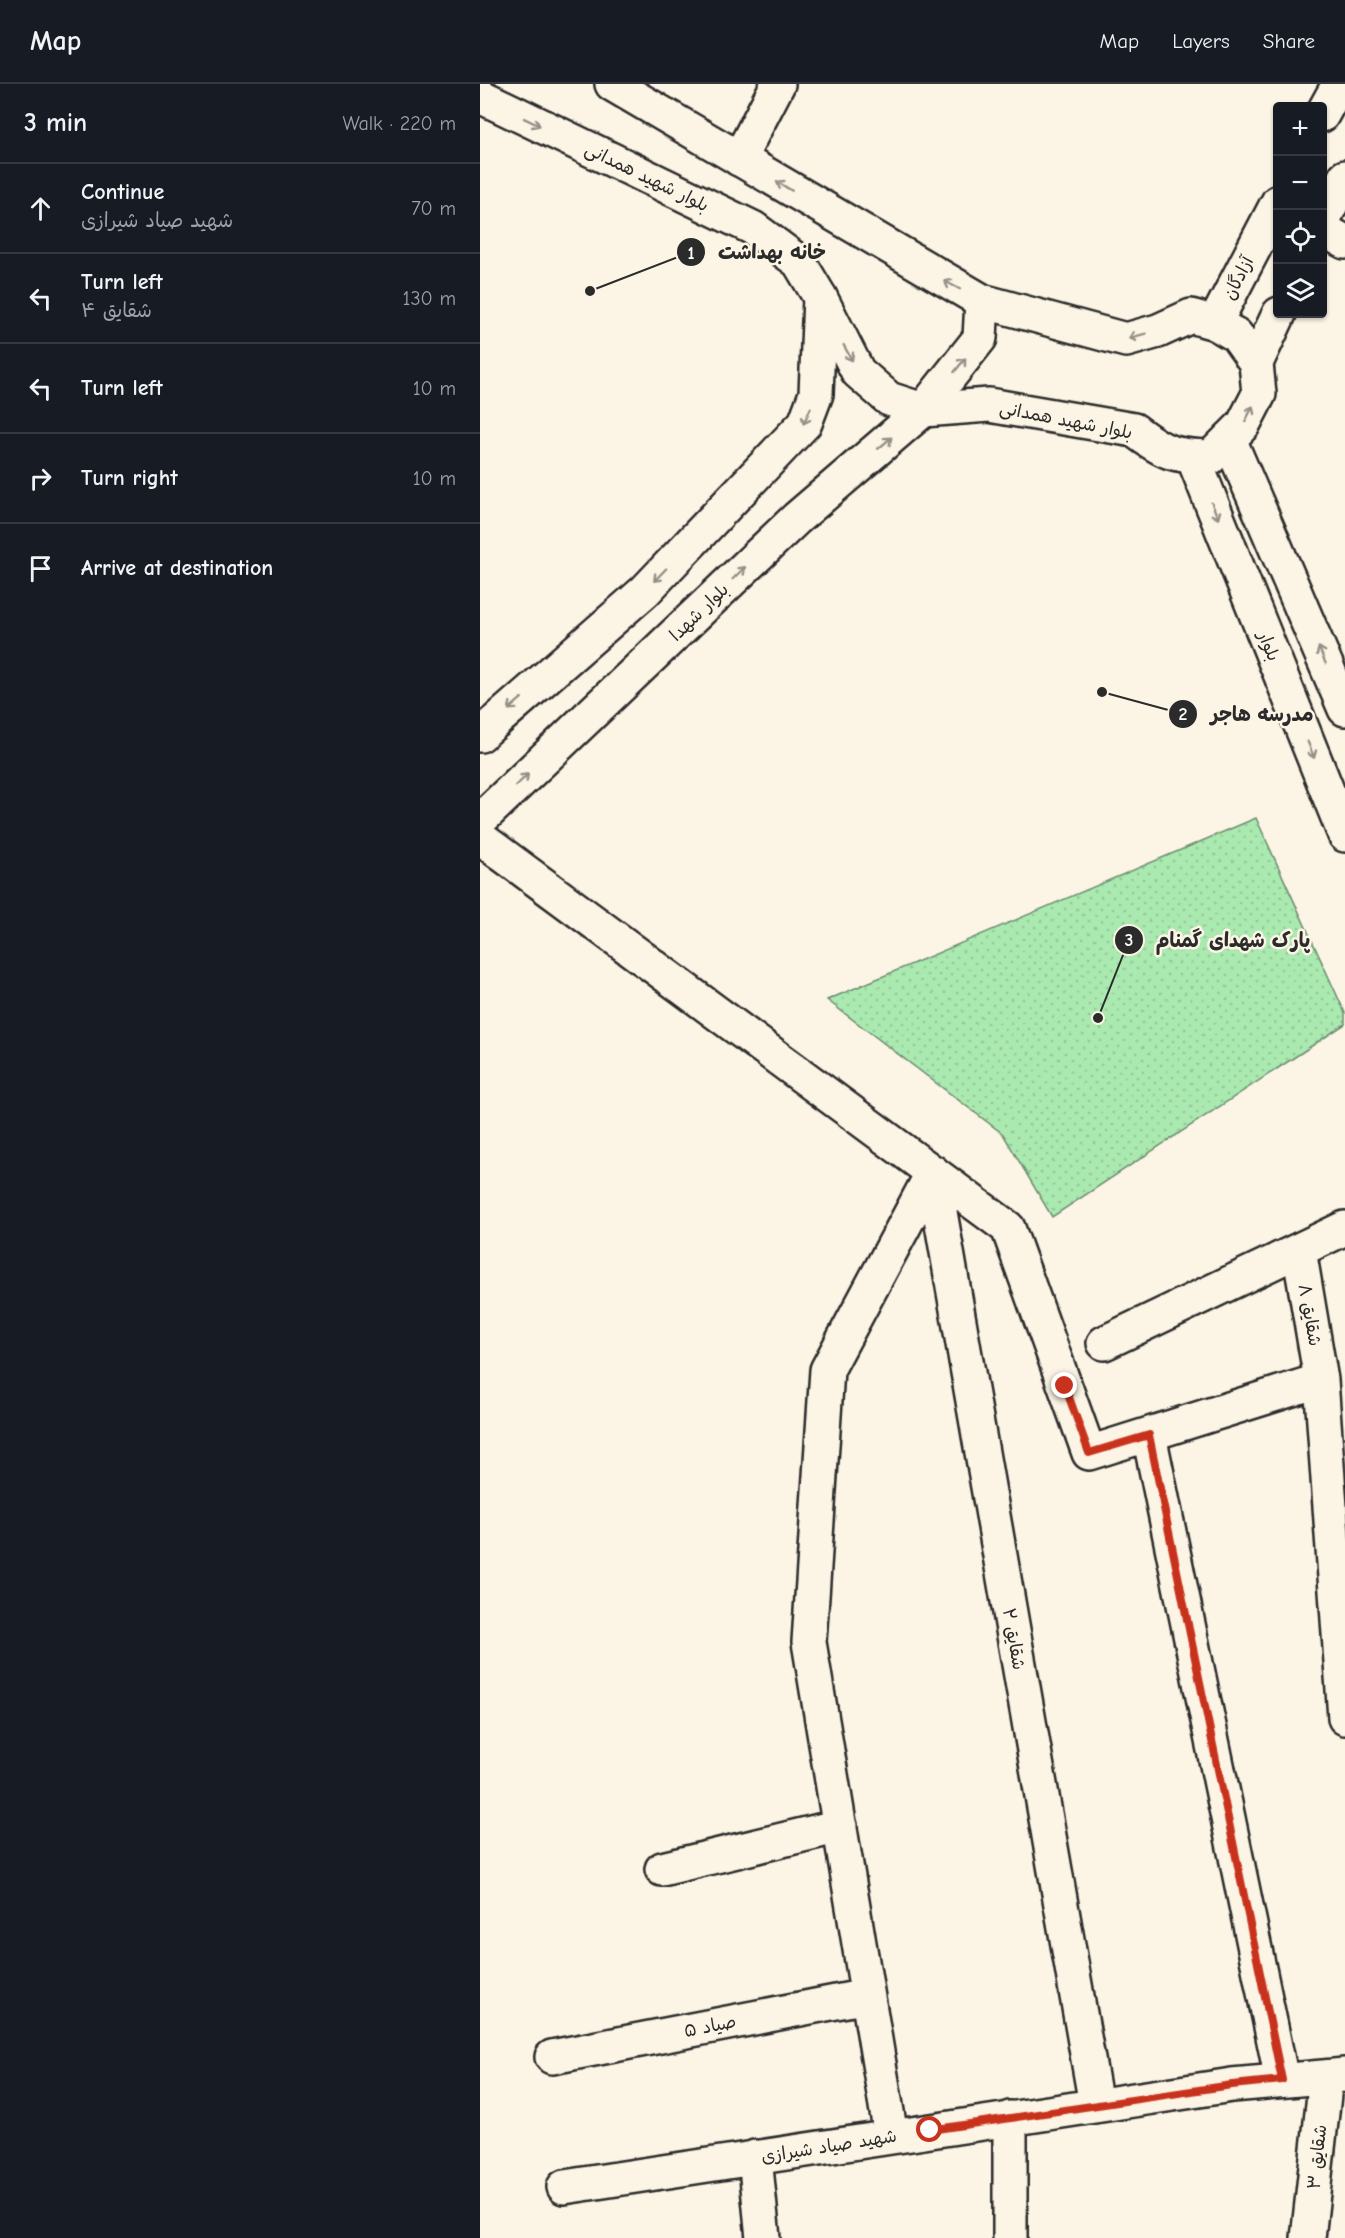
<!DOCTYPE html>
<meta charset="utf-8">
<style>
body{margin:0;font-family:"Comic Neue","Playpen Sans Arabic",sans-serif;background:#20242c;color:#f1f3f6}
.controls{position:absolute;right:18px;top:18px;display:grid;overflow:hidden;border-radius:6px;box-shadow:0 2px 4px #0004}
.controls button{width:54px;height:54px;display:grid;place-items:center;padding:0;border:0;border-bottom:2px solid #363941;background:#171b24;color:#f1f3f6;font:30px sans-serif}
.stop{position:absolute;width:18px;height:18px;margin:-14px;border:4px solid #c8321e;border-radius:50%;background:#fff}
.stop.end{background:#c8321e;border-color:#fff;box-shadow:0 2px 6px #0008}
.list{margin:0;padding:0;list-style:none}
h2{display:flex;justify-content:space-between;align-items:center;height:78px;margin:0;padding:0 24px;font-size:26px}
h2 small{font-size:20px;font-weight:400;color:#9ea1a6}
.list li{display:grid;grid-template-columns:39px 1fr auto;gap:18px;align-items:center;box-sizing:border-box;height:90px;padding:0 24px;border-top:2px solid #363941}
.list b{display:block;font-size:22px;white-space:nowrap}
.list p{margin:0;font-size:20px;white-space:nowrap;color:#9ea1a6}
.list em{font-size:20px;font-style:normal;color:#9ea1a6}
.icon{flex:none;width:33px;height:33px;fill:none;stroke:currentColor;stroke-width:2;stroke-linecap:round;stroke-linejoin:round}
.map{position:relative;flex:none;width:865px;height:2154px;overflow:hidden}
header{display:flex;align-items:center;gap:36px;box-sizing:border-box;height:84px;padding:0 30px;background:#171b24;border-bottom:2px solid #363941}
header strong{font-size:28px}
nav{display:flex;gap:33px;margin-inline-start:auto;font-size:21px}
main{display:flex}
aside{flex:1;background:#171b24}
.map>svg:first-child{display:block}
.park{fill:url(#park-dots);stroke:#6a8a6e;stroke-width:1.5}
.lines{fill:none;stroke-linecap:round;stroke-linejoin:round}
.minor-casing{stroke:#2b2b2b;stroke-width:38}
.tertiary-casing{stroke:#2b2b2b;stroke-width:38}
.secondary-casing{stroke:#2b2b2b;stroke-width:38}
.minor{stroke:#fcf5e5;stroke-width:33}
.tertiary{stroke:#fcf5e5;stroke-width:33}
.secondary{stroke:#fcf5e5;stroke-width:33}
.oneway{stroke:#949088}
.route{stroke:#c8321e;stroke-width:8}
.labels{text-anchor:middle;stroke-width:5;stroke-linejoin:round;paint-order:stroke}
.street-label{font-size:18px;fill:#2b2b2b;stroke:#fcf5e5}
.leader{fill:none;stroke:#2b2b2b;stroke-width:2}
.callout-dot{fill:#2b2b2b;stroke:#fcf5e5;stroke-width:2}
.mark-label{font-size:18px;text-anchor:middle;font-weight:bold;fill:#fff}
.callout-label{font-size:20px;text-anchor:middle;font-weight:bold;fill:#2b2b2b;stroke:#fcf5e5;stroke-width:5;stroke-linejoin:round;paint-order:stroke}
</style>
<header>
<strong>Map</strong>
<nav><a>Map</a><a>Layers</a><a>Share</a></nav>
</header>
<main>
<aside>
<h2>3 min<small>Walk · 220 m</small></h2>
<ul class="list">
<li><svg class="icon" aria-label="ahead" viewBox="0 0 24 24"><path d="M12 20V5M6 11l6-6 6 6"/></svg><div><b>Continue</b><p>شهید صیاد شیرازی</p></div><em>70 m</em></li>
<li><svg class="icon" aria-label="left" viewBox="0 0 24 24"><path d="M17 20v-9H6M10 6l-5 5 5 5"/></svg><div><b>Turn left</b><p>شقایق ۴</p></div><em>130 m</em></li>
<li><svg class="icon" aria-label="left" viewBox="0 0 24 24"><path d="M17 20v-9H6M10 6l-5 5 5 5"/></svg><div><b>Turn left</b></div><em>10 m</em></li>
<li><svg class="icon" aria-label="right" viewBox="0 0 24 24"><path d="M7 20v-9h11M14 6l5 5-5 5"/></svg><div><b>Turn right</b></div><em>10 m</em></li>
<li><svg class="icon" aria-label="arrive" viewBox="0 0 24 24"><path d="M6 21V4h12l-3 4 3 4H6"/></svg><div><b>Arrive at destination</b></div></li>
</ul>
</aside>
<div class="map">
<svg width="865" height="2154" viewBox="0 0 865 2154">
<defs>
<pattern id="park-dots" width="8" height="8" patternUnits="userSpaceOnUse" patternTransform="scale(1.5)"><rect width="8" height="8" fill="#aae9b0"/><path d="M2 2h.1M6 6h.1" fill="none" stroke="#92c898" stroke-width="1.8" stroke-linecap="round"/></pattern>
</defs>
<rect width="100%" height="100%" fill="#fcf5e5"/>
<filter id="ink" filterUnits="userSpaceOnUse"><feTurbulence type="fractalNoise" baseFrequency=".0167" numOctaves="2"/><feDisplacementMap in="SourceGraphic" scale="12" xChannelSelector="R" yChannelSelector="G"/><feConvolveMatrix kernelMatrix="1 2 1 2 8 2 1 2 1" color-interpolation-filters="sRGB"/></filter>
<g filter="url(#ink)">
<!-- park -->
<path class="park" d="M776,734l89,195v11l-293,193 -49,-83 -176,-134z"/>
<g class="lines">
<!-- minor casing -->
<g class="minor-casing">
<path id="minor" d="M259,75l39,-75
M842,145l23,13
M749,355l116,270
M713,373l152,378
M0,754l528,390 81,225 232,-73
M453,1088l163,933
M819,1166l22,130 24,338
M624,1259l241,-115
M669,1351l133,645
M182,1785l178,-43
M72,1973l315,-61
M530,2034v120
M411,2052l-82,-494 18,-272 106,-198
M275,2073l8,81
M84,2103l668,-102 113,-10
M828,2154l18,-161"/>
</g>
<!-- tertiary casing -->
<g class="tertiary-casing">
<path id="tertiary" d="M842,31l17,-31
M735,239l63,-121
M0,651l165,-144 160,-168 11,-29 4,-97
M0,736l317,-302 126,-108"/>
</g>
<!-- secondary casing -->
<g class="secondary-casing">
<path id="secondary" d="M0,12l273,132 46,34 21,35 38,75 31,27 34,11 66,-5 145,25c30,23 39,26 77,27l32,-32 16,-31 -3,-31 -20,-28 -21,-12 -24,-7 -33,15 -32,9 -144,-39 -370,-217
M842,138l23,-45
M776,279l23,-49
M443,326l57,-72 2,-37"/>
</g>
<!-- minor -->
<use href="#minor" class="minor"/>
<!-- tertiary -->
<use href="#tertiary" class="tertiary"/>
<!-- secondary -->
<use href="#secondary" class="secondary"/>
</g>
<!-- one-way arrows -->
<defs><path id="oneway-shaft" d="M-6 0H5M1.5-3L5.5 0L1.5 3" fill="none" stroke-width="1.6" stroke-linecap="round" stroke-linejoin="round" transform="scale(1.5)"/></defs>
<g class="oneway">
<use href="#oneway-shaft" transform="translate(52 38) rotate(26)"/>
<use href="#oneway-shaft" transform="translate(304 102) rotate(-149)"/>
<use href="#oneway-shaft" transform="translate(472 201) rotate(-152)"/>
<use href="#oneway-shaft" transform="translate(657 252) rotate(165)"/>
<use href="#oneway-shaft" transform="translate(368 269) rotate(61)"/>
<use href="#oneway-shaft" transform="translate(480 281) rotate(-51)"/>
<use href="#oneway-shaft" transform="translate(769 330) rotate(-63)"/>
<use href="#oneway-shaft" transform="translate(327 332) rotate(115)"/>
<use href="#oneway-shaft" transform="translate(405 359) rotate(-40)"/>
<use href="#oneway-shaft" transform="translate(735 427) rotate(68)"/>
<use href="#oneway-shaft" transform="translate(259 489) rotate(-44)"/>
<use href="#oneway-shaft" transform="translate(180 491) rotate(134)"/>
<use href="#oneway-shaft" transform="translate(842 571) rotate(-113)"/>
<use href="#oneway-shaft" transform="translate(35 620) rotate(139)"/>
<use href="#oneway-shaft" transform="translate(831 666) rotate(68)"/>
<use href="#oneway-shaft" transform="translate(42 696) rotate(-44)"/>
</g>
</g>
<g class="lines" filter="url(#ink)">
<!-- route -->
<path class="route" d="M450,2046l302,-45 50,-5 -133,-645 -60,18 -24,-67"/>
</g>
<g class="labels">
<!-- street labels -->
<g class="street-label">
<text transform="translate(167 93) rotate(26)" y="6">بلوار شهید همدانی</text>
<text transform="translate(758 194) rotate(-63)" y="6">آزادگان</text>
<text transform="translate(586 336) rotate(11)" y="6">بلوار شهید همدانی</text>
<text transform="translate(219 528) rotate(-44)" y="6">بلوار شهدا</text>
<text transform="translate(789 562) rotate(68)" y="6">بلوار</text>
<text transform="translate(830 1231) rotate(80)" y="6">شقایق ۸</text>
<text transform="translate(534 1555) rotate(80)" y="6">شقایق ۲</text>
<text transform="translate(230 1942) rotate(-11)" y="6">صیاد ۵</text>
<text transform="translate(349 2062) rotate(-9)" y="6">شهید صیاد شیرازی</text>
<text transform="translate(837 2073) rotate(-84)" y="6">شقایق ۳</text>
</g>
</g>
<!-- callouts -->
<path class="leader" d="M110 207L211 168M622 608L703 630M618 934L649 856"/>
<g class="callout-dot">
<circle cx="110" cy="207" r="6"/>
<circle cx="622" cy="608" r="6"/>
<circle cx="618" cy="934" r="6"/>
<circle cx="211" cy="168" r="15"/>
<circle cx="703" cy="630" r="15"/>
<circle cx="649" cy="856" r="15"/>
</g>
<g class="mark-label">
<text x="211" y="175">1</text>
<text x="703" y="636">2</text>
<text x="649" y="862">3</text>
</g>
<g class="callout-label">
<text x="292" y="175">خانه بهداشت</text>
<text x="782" y="637">مدرسه هاجر</text>
<text x="753" y="863">پارک شهدای گمنام</text>
</g>
</svg>
<div class="controls">
<button>+</button>
<button>−</button>
<button><svg class="icon" aria-label="locate" viewBox="0 0 24 24"><circle cx="12" cy="12" r="6"/><path d="M12 2v4M12 18v4M2 12h4M18 12h4"/></svg></button>
<button><svg class="icon" aria-label="layers" viewBox="0 0 24 24"><path d="M12 4l9 5-9 5-9-5zM3 14l9 5 9-5"/></svg></button>
</div>
<div class="stop" style="left:450px;top:2046px"></div>
<div class="stop end" style="left:585px;top:1302px"></div>
</div>
</main>
